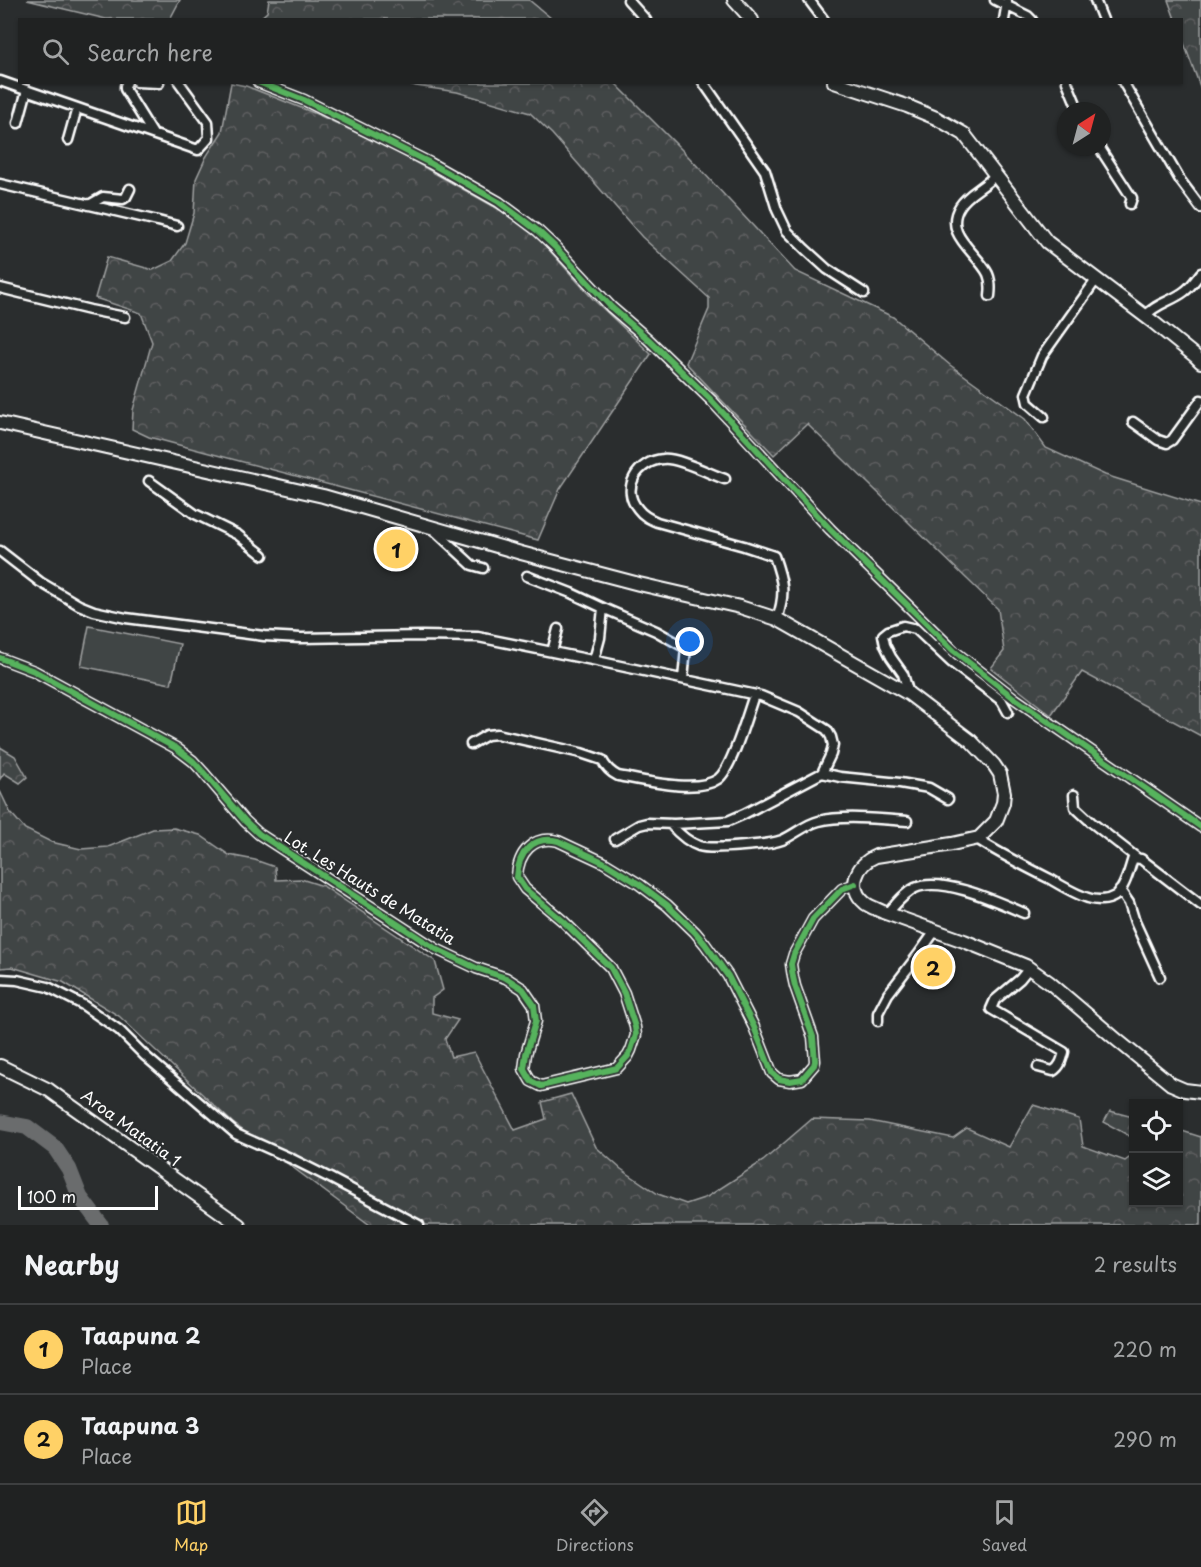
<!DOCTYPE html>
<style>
body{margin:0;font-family:"Playpen Sans",sans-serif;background:#282a2a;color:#f1f3f6}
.controls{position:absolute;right:18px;bottom:18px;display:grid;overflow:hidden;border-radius:0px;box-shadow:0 2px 4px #0004}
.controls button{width:54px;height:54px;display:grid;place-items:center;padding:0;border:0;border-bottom:2px solid #3d3f40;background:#202222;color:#f1f3f6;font:30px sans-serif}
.compass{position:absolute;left:1057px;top:102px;width:54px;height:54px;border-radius:50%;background:#202222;box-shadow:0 2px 4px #0004;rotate:36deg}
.scale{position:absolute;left:18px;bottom:15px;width:140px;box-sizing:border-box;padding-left:6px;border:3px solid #fff;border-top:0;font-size:16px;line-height:21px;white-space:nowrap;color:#fff;-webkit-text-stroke:4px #2a2d2e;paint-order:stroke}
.you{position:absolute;left:690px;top:642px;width:21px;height:21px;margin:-15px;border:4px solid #fff;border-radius:50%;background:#1a73e8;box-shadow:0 0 0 9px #1a73e833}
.badge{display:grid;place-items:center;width:39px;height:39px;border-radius:50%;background:#ffd166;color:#111;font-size:20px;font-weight:700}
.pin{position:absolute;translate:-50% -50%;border:3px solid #fff;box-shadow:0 2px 6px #0006}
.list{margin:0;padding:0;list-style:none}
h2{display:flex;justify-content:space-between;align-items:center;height:78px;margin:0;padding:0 24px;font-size:26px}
h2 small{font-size:20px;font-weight:400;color:#a2a4a5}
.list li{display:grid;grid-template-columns:39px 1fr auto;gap:18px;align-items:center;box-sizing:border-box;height:90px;padding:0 24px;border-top:2px solid #3d3f40}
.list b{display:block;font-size:22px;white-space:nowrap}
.list p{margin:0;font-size:20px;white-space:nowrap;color:#a2a4a5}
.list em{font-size:20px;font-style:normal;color:#a2a4a5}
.icon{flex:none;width:33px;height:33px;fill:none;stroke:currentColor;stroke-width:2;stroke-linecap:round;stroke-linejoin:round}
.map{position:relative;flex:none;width:1201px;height:1225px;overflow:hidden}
.search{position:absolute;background:#202222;box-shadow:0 2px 4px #0004;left:18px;right:18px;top:18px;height:66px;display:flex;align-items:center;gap:15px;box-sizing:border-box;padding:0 21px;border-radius:0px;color:#a2a4a5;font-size:22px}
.sheet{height:258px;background:#202222}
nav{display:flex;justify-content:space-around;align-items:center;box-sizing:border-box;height:84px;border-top:2px solid #3d3f40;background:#202222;font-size:16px;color:#a2a4a5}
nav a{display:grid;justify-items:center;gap:3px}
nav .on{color:#ffd166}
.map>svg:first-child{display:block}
.green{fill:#414445;stroke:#a0a2a2;stroke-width:1.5}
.forest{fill:url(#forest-crowns);stroke:#a0a2a2;stroke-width:1.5}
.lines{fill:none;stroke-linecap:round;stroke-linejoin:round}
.river{stroke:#6a6c6d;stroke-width:16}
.minor-casing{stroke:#fff;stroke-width:13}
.secondary-casing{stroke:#fff;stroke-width:16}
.minor{stroke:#2a2d2e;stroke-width:8}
.secondary{stroke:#2a2d2e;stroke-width:12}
.cycleway-casing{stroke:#2a2d2e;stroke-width:10}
.cycleway{stroke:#56b35d;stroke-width:6}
.labels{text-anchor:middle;stroke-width:4.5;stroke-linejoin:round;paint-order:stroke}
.street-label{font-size:16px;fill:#fff;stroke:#2a2d2e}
</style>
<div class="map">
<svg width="1201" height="1225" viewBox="0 0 1201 1225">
<defs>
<pattern id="forest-crowns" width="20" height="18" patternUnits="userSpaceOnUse" patternTransform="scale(1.5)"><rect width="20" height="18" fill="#414445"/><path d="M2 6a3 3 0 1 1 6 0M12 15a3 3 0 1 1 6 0" fill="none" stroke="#5e6061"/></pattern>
</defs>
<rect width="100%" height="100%" fill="#2a2d2e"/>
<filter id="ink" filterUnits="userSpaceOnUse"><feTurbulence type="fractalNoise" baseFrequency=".0167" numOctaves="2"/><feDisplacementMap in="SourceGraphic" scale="12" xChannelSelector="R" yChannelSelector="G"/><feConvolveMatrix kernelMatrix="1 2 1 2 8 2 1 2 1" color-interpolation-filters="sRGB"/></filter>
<g filter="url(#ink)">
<!-- green -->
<path class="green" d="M89,626l91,18 -9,40 -90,-18z"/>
<!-- forest -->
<path class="forest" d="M27,0h153l-10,19h-64z
M269,0h260l23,19h-293l8,-7z
M1168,0h33v89l-19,-51v-18l-7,-1z
M231,83l15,3 73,29 78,37 103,58 34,23 59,66 58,55 -91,135 -22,51 -389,-103 -17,-8 1,-19 19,-68 -11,-29 -46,-15 12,-41 46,13 19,-9 13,-18 9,-30 2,-34 10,-22 16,-25z
M406,83h209l72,72 108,116 98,46 57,48 75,54 21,29 59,27 96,30v231l-119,-64 -31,43 -60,-47 13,-17 -6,-42 -191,-185 -33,31 -88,-92 23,-54v-11l-67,-61 -90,-103 -22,-21 -73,-21 -41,-6z
M0,747l15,9 12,21 -7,6 -16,-10 -4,6z
M0,791l10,21 15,17 26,13 30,7 27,-2 45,-18 21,-1 26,7 29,20 26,5 20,7 1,13 25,-1 22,7 112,75 8,29 -11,8v15l26,7 -13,19 6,18 23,-5 41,78 31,-11 -4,-17 29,-8 25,53 25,22 37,25 28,10 21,-7 56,-36 49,-42 58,2 83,17 14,-10 42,19 24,-42 46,14 4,27 42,15 8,-6 1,47h44l1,-72 22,7v88h-831l-137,-102 -114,-107 -56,-34 -51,-15 -12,1z
M1110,1111l23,6v21l-29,-16z"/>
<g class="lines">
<!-- river -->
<path class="river" d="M0,1122l27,5 28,21 14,21 11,28 21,28"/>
<!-- minor casing -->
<g class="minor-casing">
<path id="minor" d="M628,0l18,20
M809,0l15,20
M995,0l33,16 4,4
M1095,0l8,20
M1004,20l3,-18
M0,81l198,69 11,-12 -1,-16 -29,-40
M127,82l-2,4v3l28,45
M137,82l22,1
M258,82l46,18 126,63 69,39 39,29 17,16 56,60 37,32 64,62 118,128 124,122 60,47 187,129
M703,82l62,89 12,39 10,21 18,18 22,20 37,24
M1067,82l12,29
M1123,82l57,98 21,28
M18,123l9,-33
M68,140l9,-32
M1099,147l33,51 -2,6
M0,184l158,37 19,5
M89,205l14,-8 20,2 3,-2 4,-8
M0,288l90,22 35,7
M990,296c1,-8 1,-15 -2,-22 -11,-22 -46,-40 -28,-68 8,-13 25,-19 35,-31
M1145,316c13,-14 26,-14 40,-25 7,-5 11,-12 16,-18
M1044,417l-16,-14 -2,-9 3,-7 13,-31 54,-76
M1133,422l25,18 9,3 5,-3 29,-40
M725,479c-15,-5 -48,-22 -62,-20 -25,2 -43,29 -25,50 5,7 12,10 19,13l87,24 30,10c9,26 12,37 3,63
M149,481l46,33 43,21 25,20
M434,530l38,35 11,3
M0,551l40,31 39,23 15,6 32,7 138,18 37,2 121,-2 56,1 119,24 164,35 38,16 28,18 4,7 2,8 -2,9 -9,19 -78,41 -16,7 -54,3 -27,-1 -8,2 -24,14
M527,576l44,17 32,15 -3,30 -6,22
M603,608l53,23 30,17 -3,31
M552,652l6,-23
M0,658l34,13 142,77 17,13 10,11 42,49 14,13 177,115 40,19 30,10 17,11 11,16 2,16 -10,33 -2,15 7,12 10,5 76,-18 11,-12 3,-6 5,-15 -1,-8 -11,-34 -13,-25 -48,-47 -38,-32 -8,-12c1,-24 16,-42 41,-36l45,21 36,22 28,21 28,27 10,12 23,32 26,51 18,46 7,6 11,2 12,-2 12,-14 1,-4 -2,-24 -18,-51 -2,-9 -2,-13 3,-10 19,-35 29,-30 13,-5
M909,694l-6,-20 -12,-17 -6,-12 -2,-10 5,-4 15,-5 13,3 35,33 51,39 6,11
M471,744l16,-9 10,-1 84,19 21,7c4,8 8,12 16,16 24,4 79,18 100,3 14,-10 30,-67 36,-84
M822,773l18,4 60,6 29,5 19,11
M1074,795l1,12 2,2 14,13 46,36
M670,824c8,9 17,18 29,22 12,4 70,-1 83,-6 12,-5 24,-16 37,-19 24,-6 63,-2 88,0
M979,838l1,3c22,14 46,26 70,38 12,7 25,15 38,19 8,3 19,3 27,-2 10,-7 14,-26 18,-38l8,1 60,46
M1120,890l9,13 6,19 25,55
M888,913c8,-9 16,-20 27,-25 27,-12 83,14 109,25
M1029,968l-9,11 -25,21 -4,9 73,43c-2,8 -4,15 -11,19l-15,-4
M0,979l17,1 31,7 35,18 36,25 25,25 92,79 54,24 40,20 89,47
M878,1021v-8l10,-19 30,-39 17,-24"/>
</g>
<!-- secondary casing -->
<g class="secondary-casing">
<path id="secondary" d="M734,0l18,20
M834,82l73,24 29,12 28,16 83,108 106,80 42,34 6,6
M0,423l323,73 198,57 118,31 101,23 37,12 132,75 62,47 23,24 6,9 4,19 -1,10 -7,18 -17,17 -27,6 -76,12c-19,8 -30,31 -11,47 5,4 12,6 18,9l81,29 62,25 24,17 67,57 54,44 14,6 16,2
M0,1066l49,24 11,8 179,127"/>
</g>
<!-- minor -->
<use href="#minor" class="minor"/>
<!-- secondary -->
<use href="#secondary" class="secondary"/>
<!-- cycleway casing -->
<g class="cycleway-casing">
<path id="cycleway" d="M258,82l46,18 126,63 69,39 39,29 17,16 56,60 37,32 64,62 118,128 124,122 60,47 187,129
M0,658l34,13 142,77 17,13 10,11 42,49 14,13 177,115 40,19 30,10 17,11 11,16 2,16 -10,33 -2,15 7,12 10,5 76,-18 11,-12 3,-6 5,-15 -1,-8 -11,-34 -13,-25 -48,-47 -38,-32 -8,-12c1,-24 16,-42 41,-36l45,21 36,22 28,21 28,27 10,12 23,32 26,51 18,46 7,6 11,2 12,-2 12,-14 1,-4 -2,-24 -18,-51 -2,-9 -2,-13 3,-10 19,-35 29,-30 13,-5"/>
</g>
<!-- cycleway -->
<use href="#cycleway" class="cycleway"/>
</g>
</g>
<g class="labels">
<!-- street labels -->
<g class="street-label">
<text transform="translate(370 888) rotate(32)" y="6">Lot. Les Hauts de Matatia</text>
<text transform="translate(131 1128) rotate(36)" y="6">Aroa Matatia 1</text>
</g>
</g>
</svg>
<div class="controls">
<button><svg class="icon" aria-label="locate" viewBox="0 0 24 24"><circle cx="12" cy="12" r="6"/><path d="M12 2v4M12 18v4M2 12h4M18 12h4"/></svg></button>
<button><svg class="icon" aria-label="layers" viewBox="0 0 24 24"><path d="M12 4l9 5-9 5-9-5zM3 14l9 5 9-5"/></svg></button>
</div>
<svg class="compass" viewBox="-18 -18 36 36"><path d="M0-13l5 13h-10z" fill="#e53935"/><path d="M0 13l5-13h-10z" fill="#a2a4a5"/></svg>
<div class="scale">100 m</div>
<div class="you"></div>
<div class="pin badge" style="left:396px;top:549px">1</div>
<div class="pin badge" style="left:933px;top:967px">2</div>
<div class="search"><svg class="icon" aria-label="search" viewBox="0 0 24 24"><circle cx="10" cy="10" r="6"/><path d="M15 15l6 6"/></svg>Search here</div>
</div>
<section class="sheet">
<h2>Nearby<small>2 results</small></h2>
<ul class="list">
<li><span class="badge">1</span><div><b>Taapuna 2</b><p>Place</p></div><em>220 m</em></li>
<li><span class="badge">2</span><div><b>Taapuna 3</b><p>Place</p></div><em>290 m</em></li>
</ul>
</section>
<nav>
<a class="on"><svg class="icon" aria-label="map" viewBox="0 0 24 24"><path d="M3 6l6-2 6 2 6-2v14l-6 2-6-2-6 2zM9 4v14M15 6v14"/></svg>Map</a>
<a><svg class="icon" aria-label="directions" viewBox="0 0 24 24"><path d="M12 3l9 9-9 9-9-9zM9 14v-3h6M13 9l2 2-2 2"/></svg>Directions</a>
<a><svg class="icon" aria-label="saved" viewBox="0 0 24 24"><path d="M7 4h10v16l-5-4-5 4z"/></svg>Saved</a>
</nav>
